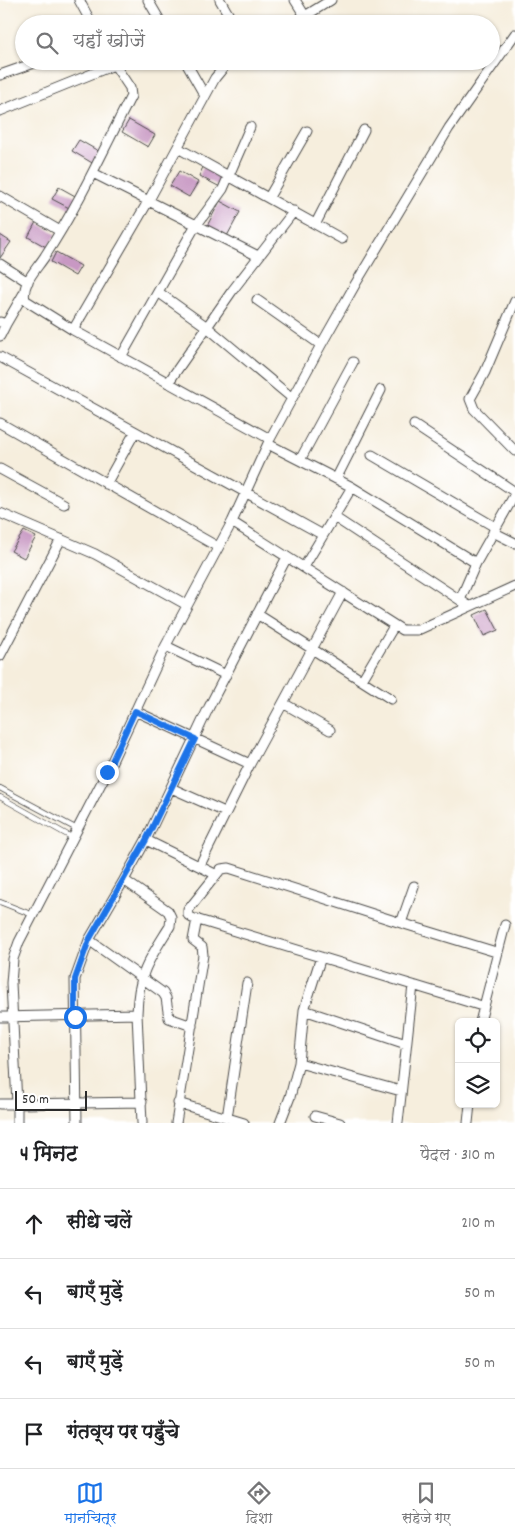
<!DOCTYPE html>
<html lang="hi">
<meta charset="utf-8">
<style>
body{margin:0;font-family:Dekko,"Playpen Sans Deva",sans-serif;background:#f2f2f2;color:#202124}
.controls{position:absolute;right:15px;bottom:15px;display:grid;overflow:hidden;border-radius:8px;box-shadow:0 1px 4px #0004}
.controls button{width:45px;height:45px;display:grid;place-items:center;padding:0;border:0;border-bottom:1px solid #e0e0e0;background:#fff;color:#202124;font:25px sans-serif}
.scale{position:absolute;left:15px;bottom:12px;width:72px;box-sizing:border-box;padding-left:5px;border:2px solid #2b2b2b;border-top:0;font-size:14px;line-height:18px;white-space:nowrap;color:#2b2b2b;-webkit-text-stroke:4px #fff;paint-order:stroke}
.stop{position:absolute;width:15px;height:15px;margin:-11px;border:4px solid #1a73e8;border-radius:50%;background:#fff}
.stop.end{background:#1a73e8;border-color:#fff;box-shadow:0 1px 5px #0008}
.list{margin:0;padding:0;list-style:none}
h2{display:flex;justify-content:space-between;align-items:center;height:65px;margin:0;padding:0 20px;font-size:21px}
h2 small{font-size:16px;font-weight:400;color:#757577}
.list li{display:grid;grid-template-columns:32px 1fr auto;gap:15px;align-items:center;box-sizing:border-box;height:70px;padding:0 20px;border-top:1px solid #e0e0e0}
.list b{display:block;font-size:19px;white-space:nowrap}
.list em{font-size:16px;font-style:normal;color:#757577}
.icon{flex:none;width:28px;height:28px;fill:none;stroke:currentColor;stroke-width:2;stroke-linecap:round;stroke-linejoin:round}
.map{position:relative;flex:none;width:515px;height:1123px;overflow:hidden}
.search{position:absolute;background:#fff;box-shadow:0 1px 4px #0004;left:15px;right:15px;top:15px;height:55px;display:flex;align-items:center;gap:12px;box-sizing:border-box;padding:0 18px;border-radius:28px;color:#757577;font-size:19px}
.sheet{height:345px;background:#fff}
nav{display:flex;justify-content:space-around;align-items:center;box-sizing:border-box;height:70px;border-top:1px solid #e0e0e0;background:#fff;font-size:14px;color:#757577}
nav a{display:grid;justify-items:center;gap:2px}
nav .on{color:#1a73e8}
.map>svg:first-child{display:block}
.building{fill:#c898c3}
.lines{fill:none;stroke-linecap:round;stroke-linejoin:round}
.service-casing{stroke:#494846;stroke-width:6}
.minor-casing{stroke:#494846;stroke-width:11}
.service{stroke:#fff;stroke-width:4.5}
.minor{stroke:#fff;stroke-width:9}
.route{stroke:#1a73e8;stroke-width:6}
</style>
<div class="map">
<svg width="515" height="1123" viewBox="0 0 515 1123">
<rect width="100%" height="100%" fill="#fff"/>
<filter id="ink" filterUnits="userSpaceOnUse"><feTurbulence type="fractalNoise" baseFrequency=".02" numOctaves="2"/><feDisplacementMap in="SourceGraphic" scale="10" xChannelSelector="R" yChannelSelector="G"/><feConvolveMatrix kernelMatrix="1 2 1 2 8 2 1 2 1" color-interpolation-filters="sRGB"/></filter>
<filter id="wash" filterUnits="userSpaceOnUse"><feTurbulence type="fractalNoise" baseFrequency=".0096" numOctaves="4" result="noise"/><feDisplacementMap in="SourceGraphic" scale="20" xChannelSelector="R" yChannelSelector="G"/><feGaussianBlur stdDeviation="1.12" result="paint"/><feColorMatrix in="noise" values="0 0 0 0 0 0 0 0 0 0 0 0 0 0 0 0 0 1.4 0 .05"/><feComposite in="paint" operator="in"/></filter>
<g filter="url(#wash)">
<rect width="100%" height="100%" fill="#f6eedd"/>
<g id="blocks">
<!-- building -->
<path class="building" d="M129,120l26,15 -7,12 -26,-15z
M79,140l21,12 -6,12 -22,-13z
M203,167l24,12 -5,9 -23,-12z
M179,171l19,11 -9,15 -19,-11z
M59,187l18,10 -6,12 -19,-10z
M220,201l20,11 -13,24 -20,-10z
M36,222l20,12 -8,14 -20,-11z
M0,235l11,7 -11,16z
M56,252l25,14 -6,10 -24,-14z
M24,531l12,6 -12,21 -13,-7z
M487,609l11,21 -14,6 -10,-21z"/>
</g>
</g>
<g filter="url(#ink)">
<use href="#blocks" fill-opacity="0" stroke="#494846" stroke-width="1"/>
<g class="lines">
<!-- service casing -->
<g class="service-casing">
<path id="service" d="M0,788l77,41
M0,797l73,41
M0,902l33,13"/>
</g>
<!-- minor casing -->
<g class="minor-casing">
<path id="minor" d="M79,0l13,24
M148,0l14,24
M220,0l14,24
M295,0l10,16
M292,24l39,-24
M112,61l18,27 1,8c-27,53 -53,110 -86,160 -8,13 -24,27 -20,44l48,30 197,109
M185,61l20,35
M0,75l40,-14
M0,111l114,-46
M178,148l164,91
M93,173l165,83
M0,196l60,35
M269,197l38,-66
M316,223l48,-93
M0,264l28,18
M158,292l49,35 85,71
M257,300l64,45
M515,301l-30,71 -15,27 4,10 41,42
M0,322l6,2 18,-31
M73,330l76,-130 66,-122 14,-17
M0,336l6,-12
M0,357l323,178
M121,357l72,-127 30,-41 27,-62
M168,383l64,-92 62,-80
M0,423l218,124
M414,425l101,67
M268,444l84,43 124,76
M372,455l123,72
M300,460l53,-98
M0,469l64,35
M336,479l45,-89
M106,484l29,-52
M0,513l95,41 92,51
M334,517l135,89
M232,522l170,108h16l97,-44
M493,532l22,11
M304,567l48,-80
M460,600l16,-37 39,-69
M257,614l134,85
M166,646l60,29
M0,656l61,-117
M362,680l32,-54
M283,703l47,27
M135,711l115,53
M171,788l54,24
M146,840l69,34
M200,865l50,-101 93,-172
M124,880l22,-40 63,-133 78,-150
M414,886l-13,37 -172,-55 -8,1 -33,41v5l4,3 290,88
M401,923l95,29
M89,940l74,53 3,5 3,20 23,8
M304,1010l102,34
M137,1014l5,109
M0,1017l137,-3c1,-41 12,-54 33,-88l1,-9 -3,-6 -44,-31 -35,60 -14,39 2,144
M480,1022l25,-97
M299,1063l102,28
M142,1102l-125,2 -6,-121 2,-24 6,-17 88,-170 58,-125 67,-125 38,-83 51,-94 35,-62 93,-155 66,-94
M178,1103l66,20
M0,1104h17v19
M315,1116l25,7
M227,1118l20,-135
M176,1123l27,-168 -1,-8 -9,-7 4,-21
M280,1123l10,-26 9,-34 5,-53 17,-53
M398,1123l15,-138
M468,1123l2,-19"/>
</g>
<!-- service -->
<use href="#service" class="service"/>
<!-- minor -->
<use href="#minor" class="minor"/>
</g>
</g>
<g class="lines" filter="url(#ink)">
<!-- route -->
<path class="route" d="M75,1017v-38l14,-39 57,-100 49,-101 -60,-28 -28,61"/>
</g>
</svg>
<div class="controls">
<button><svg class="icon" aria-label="locate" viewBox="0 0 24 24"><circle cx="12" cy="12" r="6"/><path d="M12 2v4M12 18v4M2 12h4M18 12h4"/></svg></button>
<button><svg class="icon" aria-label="layers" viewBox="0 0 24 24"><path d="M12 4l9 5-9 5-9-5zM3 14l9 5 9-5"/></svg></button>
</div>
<div class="scale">50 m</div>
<div class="stop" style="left:75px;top:1017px"></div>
<div class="stop end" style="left:107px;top:772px"></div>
<div class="search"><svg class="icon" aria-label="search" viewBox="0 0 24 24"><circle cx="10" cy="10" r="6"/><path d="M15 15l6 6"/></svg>यहाँ खोजें</div>
</div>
<section class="sheet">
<h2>4 मिनट<small>पैदल · 310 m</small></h2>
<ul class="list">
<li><svg class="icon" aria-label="ahead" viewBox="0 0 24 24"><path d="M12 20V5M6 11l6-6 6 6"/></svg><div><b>सीधे चलें</b></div><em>210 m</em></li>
<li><svg class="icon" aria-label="left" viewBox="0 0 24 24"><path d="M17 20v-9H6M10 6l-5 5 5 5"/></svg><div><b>बाएँ मुड़ें</b></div><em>50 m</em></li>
<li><svg class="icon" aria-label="left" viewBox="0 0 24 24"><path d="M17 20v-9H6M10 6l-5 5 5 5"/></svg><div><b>बाएँ मुड़ें</b></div><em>50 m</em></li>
<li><svg class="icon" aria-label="arrive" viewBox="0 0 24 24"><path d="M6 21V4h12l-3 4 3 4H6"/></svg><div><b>गंतव्य पर पहुँचे</b></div></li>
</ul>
</section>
<nav>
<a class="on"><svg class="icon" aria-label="map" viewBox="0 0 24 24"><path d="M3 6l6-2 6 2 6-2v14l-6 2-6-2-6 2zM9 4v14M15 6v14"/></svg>मानचित्र</a>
<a><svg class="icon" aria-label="directions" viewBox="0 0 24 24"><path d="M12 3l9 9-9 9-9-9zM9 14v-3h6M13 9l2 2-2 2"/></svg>दिशा</a>
<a><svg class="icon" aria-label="saved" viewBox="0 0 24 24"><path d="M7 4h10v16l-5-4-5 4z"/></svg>सहेजे गए</a>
</nav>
